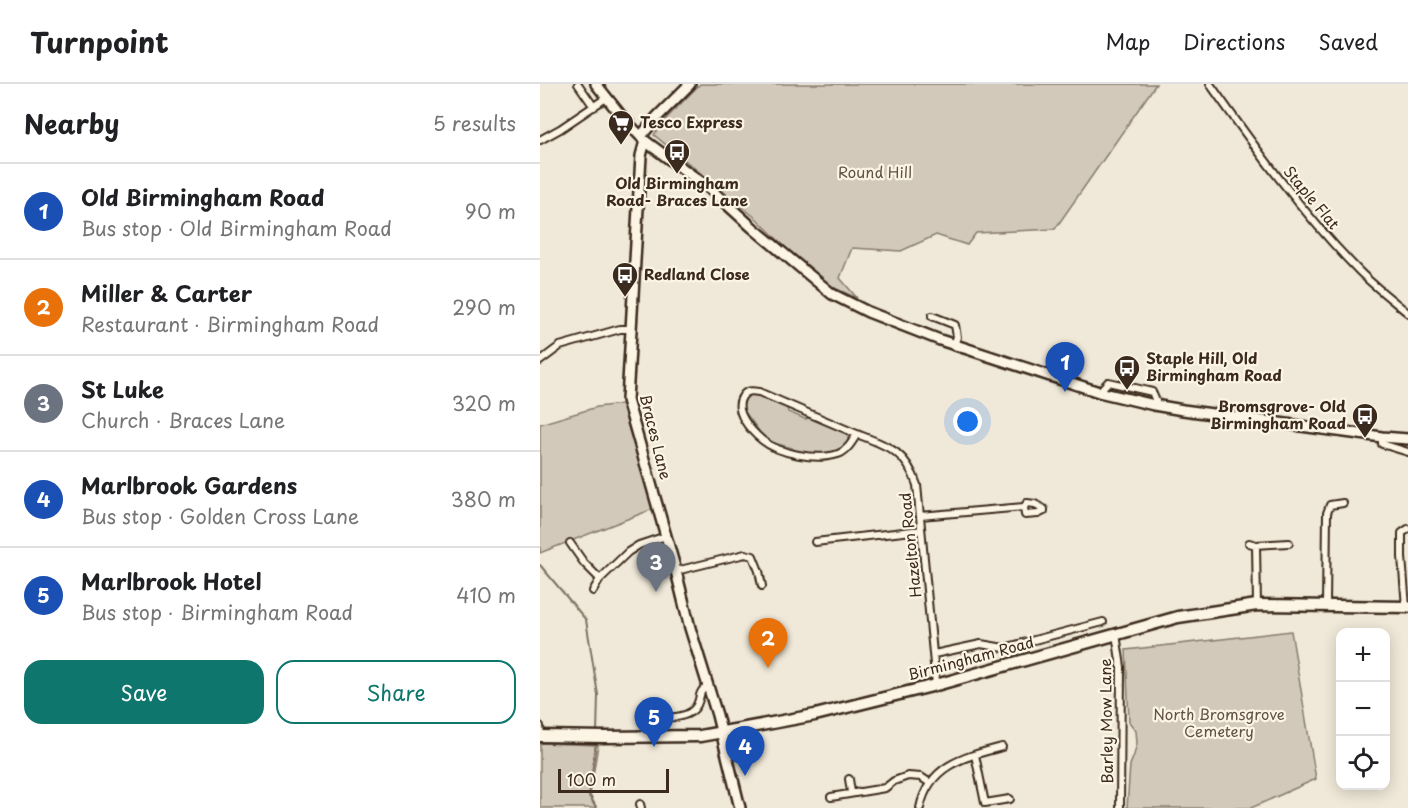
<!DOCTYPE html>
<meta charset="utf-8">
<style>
body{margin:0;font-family:"Playpen Sans",sans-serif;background:#f2f2f2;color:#202124}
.controls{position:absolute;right:18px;bottom:18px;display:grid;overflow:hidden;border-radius:12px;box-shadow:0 3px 15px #0003}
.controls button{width:54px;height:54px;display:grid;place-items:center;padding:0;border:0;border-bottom:2px solid #e0e0e0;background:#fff;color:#202124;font:30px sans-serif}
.scale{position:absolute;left:18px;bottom:15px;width:111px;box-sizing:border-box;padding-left:6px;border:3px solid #3b2a1e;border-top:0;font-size:16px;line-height:21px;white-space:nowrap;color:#3b2a1e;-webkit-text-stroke:4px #fcf5e5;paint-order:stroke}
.you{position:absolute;left:428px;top:338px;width:21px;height:21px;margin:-15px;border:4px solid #fff;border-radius:50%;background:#1a73e8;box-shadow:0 0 0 9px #1a73e833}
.badge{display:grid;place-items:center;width:39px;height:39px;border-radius:50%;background:#0f766e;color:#fff;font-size:20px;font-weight:700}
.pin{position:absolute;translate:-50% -50px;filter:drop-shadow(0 2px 3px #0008)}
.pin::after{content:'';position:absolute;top:32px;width:21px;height:18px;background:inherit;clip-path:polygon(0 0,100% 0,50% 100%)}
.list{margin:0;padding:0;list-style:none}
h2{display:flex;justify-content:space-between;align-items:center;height:78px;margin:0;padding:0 24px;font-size:26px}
h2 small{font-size:20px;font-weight:400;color:#757577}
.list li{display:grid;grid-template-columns:39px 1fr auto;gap:18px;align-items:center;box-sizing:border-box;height:96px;padding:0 24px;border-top:2px solid #e0e0e0}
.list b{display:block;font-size:22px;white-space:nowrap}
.list p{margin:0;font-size:20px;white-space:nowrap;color:#757577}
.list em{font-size:20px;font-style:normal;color:#757577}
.actions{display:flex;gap:12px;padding:18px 24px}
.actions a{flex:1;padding:14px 0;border:2px solid #0f766e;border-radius:18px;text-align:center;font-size:21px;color:#0f766e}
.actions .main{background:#0f766e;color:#fff}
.icon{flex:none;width:33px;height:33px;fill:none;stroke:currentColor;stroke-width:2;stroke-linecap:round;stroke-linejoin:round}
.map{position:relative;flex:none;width:868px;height:724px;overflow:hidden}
header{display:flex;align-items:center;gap:36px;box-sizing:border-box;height:84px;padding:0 30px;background:#fff;border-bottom:2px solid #e0e0e0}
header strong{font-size:28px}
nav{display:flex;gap:33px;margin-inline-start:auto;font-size:21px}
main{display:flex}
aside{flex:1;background:#fff}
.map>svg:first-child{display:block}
.green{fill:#d2c9ba;stroke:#867a6c;stroke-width:1.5}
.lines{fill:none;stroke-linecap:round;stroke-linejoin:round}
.stream{stroke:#7e7163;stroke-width:2}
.street-casing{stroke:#3b2a1e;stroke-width:10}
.secondary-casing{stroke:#3b2a1e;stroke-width:14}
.highway-casing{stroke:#3b2a1e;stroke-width:15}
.street{stroke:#fcf5e5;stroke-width:6}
.secondary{stroke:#fcf5e5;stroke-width:9}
.highway{stroke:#fcf5e5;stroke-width:10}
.labels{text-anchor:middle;stroke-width:4.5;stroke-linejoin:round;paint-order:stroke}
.poi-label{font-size:15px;font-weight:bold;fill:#3b2a1e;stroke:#fcf5e5;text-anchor:start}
.park-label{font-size:15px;fill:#615245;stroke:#fcf5e5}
.street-label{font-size:15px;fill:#3b2a1e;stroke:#fcf5e5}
</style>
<header>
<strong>Turnpoint</strong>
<nav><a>Map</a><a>Directions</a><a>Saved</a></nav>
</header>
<main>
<aside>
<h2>Nearby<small>5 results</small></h2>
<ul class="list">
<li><span class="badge" style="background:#1a4fb4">1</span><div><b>Old Birmingham Road</b><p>Bus stop · Old Birmingham Road</p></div><em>90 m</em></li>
<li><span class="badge" style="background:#e8710a">2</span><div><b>Miller &amp; Carter</b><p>Restaurant · Birmingham Road</p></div><em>290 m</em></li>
<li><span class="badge" style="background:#6b7280">3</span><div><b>St Luke</b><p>Church · Braces Lane</p></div><em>320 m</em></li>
<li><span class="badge" style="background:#1a4fb4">4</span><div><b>Marlbrook Gardens</b><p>Bus stop · Golden Cross Lane</p></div><em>380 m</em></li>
<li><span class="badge" style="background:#1a4fb4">5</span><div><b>Marlbrook Hotel</b><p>Bus stop · Birmingham Road</p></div><em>410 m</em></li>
</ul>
<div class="actions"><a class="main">Save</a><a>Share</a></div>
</aside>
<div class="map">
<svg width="868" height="724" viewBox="0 0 868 724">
<rect width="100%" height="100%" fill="#f0e9d9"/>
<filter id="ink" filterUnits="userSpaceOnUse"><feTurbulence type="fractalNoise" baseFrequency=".0167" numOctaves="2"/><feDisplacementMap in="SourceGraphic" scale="12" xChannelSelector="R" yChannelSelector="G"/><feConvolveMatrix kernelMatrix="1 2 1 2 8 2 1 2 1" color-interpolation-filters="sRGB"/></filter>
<g filter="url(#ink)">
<!-- green -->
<path class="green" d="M160,0h456l-101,145 -79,4 -9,12 -31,-10 -35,16 -49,-3 -12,30 17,20 -27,-12 -28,-22 -45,-45 -103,-84 7,-11z
M210,311h6l31,13 1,4 17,7 5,-1 36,14 2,6 -1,7 -12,7 -27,2 -13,-3 -3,-3 -22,-6 -6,-4 -22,-30 4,-10z
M82,320l31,105 -113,44v-129l57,-17z
M751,547l25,148 -65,29h-124l3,-43 4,-10 3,-12 -1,-12 -7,-9 -3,-72z
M0,659l58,2 -8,50 7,13h-57z"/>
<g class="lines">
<!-- stream -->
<path class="stream" d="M0,481l46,55 12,75 -1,38
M56,724l-7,-12 7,-54"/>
<!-- street casing -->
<g class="street-casing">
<path id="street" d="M38,0l16,23
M670,0c46,65 93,130 149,187 15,15 32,28 49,42
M0,56l20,-11 46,-31
M392,232l23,9 2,12 -3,7
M0,277l20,-15 60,-17h11
M559,308l9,-10 44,10 4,9 -2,4
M317,350l-98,-42c-7,-1 -13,-2 -17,5 -9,14 9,34 20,43 17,14 55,21 76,14 9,-3 14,-12 19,-20 31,12 49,17 60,51l19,200
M842,353v7l26,8
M380,432l104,-9 3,-4 8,1 9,5v2l-6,3 -13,1 -1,-8
M275,458l106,-12
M30,459l14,20 16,16 28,-27 11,-7 27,-9
M709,459l7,2 33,-2
M716,461l1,60
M136,487l69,-17 8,2 6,15 3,15
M53,507l7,-12
M786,522l1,-93 3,-8 13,-2
M866,523l-4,-50v-24l6,-4
M576,550l5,33 -1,141
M394,570l47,-10 23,4 99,-26
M107,634c15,-1 42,3 50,-13 5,-11 0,-11 11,-20
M0,642l1,10
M435,671l10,48 25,-4
M309,695l2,13
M291,713l54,-9 9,-7 14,-5 13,1 9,6
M100,720l1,4
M380,724c9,-43 44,-51 82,-61"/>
</g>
<!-- secondary casing -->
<g class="secondary-casing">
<path id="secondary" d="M56,0l27,34 22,23 64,47 44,40 79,66 36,18 72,28 159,52 55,13 29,5 199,27 26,2
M101,52l16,-19 33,-33
M105,57l-4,15 -14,244 49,171 14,57 27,87 23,93"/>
</g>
<!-- highway casing -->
<g class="highway-casing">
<path id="highway" d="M0,652l64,1 96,-1 40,-7 75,-14 121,-30 242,-68 79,-12 151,2"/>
</g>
<!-- street -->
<use href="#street" class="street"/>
<!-- secondary -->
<use href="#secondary" class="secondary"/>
<!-- highway -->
<use href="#highway" class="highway"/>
</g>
</g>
<!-- icons -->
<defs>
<g id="supermarket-pin" transform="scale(1.35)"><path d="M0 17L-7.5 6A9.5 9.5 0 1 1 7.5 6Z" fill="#3b2a1e" stroke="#fcf5e5"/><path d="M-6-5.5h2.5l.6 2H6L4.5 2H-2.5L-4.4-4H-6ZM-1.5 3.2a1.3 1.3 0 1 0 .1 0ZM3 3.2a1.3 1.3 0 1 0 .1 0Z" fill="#fff"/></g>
<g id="bus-pin" transform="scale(1.35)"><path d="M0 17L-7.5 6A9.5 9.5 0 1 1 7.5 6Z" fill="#3b2a1e" stroke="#fcf5e5"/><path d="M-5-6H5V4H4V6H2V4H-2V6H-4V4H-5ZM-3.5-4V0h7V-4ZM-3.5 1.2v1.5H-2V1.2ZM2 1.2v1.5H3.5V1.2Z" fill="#fff"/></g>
</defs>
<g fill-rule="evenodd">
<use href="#supermarket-pin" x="81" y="39"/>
<use href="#bus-pin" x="137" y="68"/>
<use href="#bus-pin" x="85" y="191"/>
<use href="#bus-pin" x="587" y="284"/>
<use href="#bus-pin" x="825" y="332"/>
</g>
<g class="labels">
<!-- poi labels -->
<g class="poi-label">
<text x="100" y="44">Tesco Express</text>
<text x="137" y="105" text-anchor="middle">Old Birmingham<tspan x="137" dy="17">Road- Braces Lane</tspan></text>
<text x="104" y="196">Redland Close</text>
<text x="606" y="280">Staple Hill, Old<tspan x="606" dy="17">Birmingham Road</tspan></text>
<text x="806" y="328" text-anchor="end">Bromsgrove- Old<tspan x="806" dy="17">Birmingham Road</tspan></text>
</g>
<!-- park labels -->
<g class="park-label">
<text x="335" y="94">Round Hill</text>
<text x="679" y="636">North Bromsgrove<tspan x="679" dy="17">Cemetery</tspan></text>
</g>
<!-- street labels -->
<g class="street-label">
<text transform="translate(771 114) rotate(50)" y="5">Staple Flat</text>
<text transform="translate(115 353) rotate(76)" y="5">Braces Lane</text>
<text transform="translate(371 461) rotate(-96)" y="5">Hazelton Road</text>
<text transform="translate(431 575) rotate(-15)" y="5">Birmingham Road</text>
<text transform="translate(567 637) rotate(-91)" y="5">Barley Mow Lane</text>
</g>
</g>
</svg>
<div class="controls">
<button>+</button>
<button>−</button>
<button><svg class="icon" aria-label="locate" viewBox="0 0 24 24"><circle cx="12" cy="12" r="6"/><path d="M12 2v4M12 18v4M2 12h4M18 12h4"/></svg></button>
</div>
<div class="scale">100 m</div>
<div class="you"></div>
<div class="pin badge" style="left:525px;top:308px;background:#1a4fb4">1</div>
<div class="pin badge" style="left:228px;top:584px;background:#e8710a">2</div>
<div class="pin badge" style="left:116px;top:508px;background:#6b7280">3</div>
<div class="pin badge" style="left:205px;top:692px;background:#1a4fb4">4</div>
<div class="pin badge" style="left:114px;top:663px;background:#1a4fb4">5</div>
</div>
</main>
